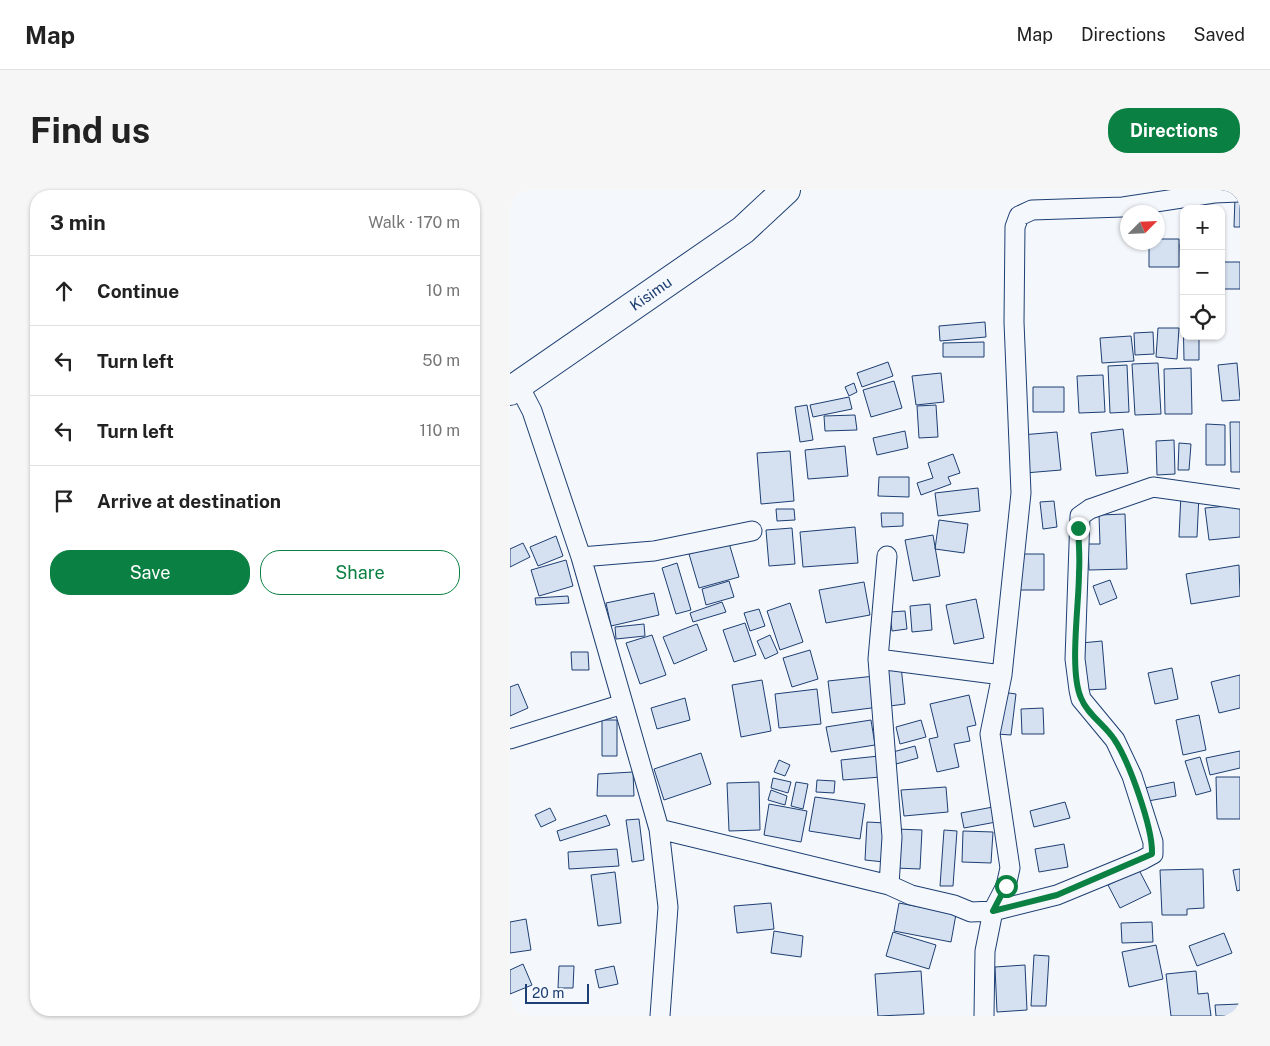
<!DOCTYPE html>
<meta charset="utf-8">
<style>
body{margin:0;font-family:"Public Sans",sans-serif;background:#f6f6f6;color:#222}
.controls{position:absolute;right:15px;top:15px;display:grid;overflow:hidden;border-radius:10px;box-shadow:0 1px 4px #0004}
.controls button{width:45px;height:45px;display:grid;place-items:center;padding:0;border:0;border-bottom:1px solid #e0e0e0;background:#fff;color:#222;font:25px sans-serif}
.compass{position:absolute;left:610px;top:15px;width:45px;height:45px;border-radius:50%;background:#fff;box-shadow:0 1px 4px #0004;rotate:66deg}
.scale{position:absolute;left:15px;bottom:12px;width:64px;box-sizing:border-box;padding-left:5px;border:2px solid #1d3f73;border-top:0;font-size:14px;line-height:18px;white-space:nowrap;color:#1d3f73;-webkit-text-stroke:4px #f4f7fb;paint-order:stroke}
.stop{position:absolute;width:15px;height:15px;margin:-11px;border:4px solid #0b8043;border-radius:50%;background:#fff}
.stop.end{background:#0b8043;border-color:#fff;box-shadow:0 1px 5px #0008}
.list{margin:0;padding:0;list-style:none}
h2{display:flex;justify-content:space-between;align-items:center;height:65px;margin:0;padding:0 20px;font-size:21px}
h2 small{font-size:16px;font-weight:400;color:#767676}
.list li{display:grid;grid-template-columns:32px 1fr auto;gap:15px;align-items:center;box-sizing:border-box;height:70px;padding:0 20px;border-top:1px solid #e0e0e0}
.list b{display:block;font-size:19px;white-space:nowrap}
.list em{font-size:16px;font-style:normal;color:#767676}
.actions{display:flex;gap:10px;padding:15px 20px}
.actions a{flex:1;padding:11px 0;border:1px solid #0b8043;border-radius:20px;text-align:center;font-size:18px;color:#0b8043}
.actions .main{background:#0b8043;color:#fff}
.icon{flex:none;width:28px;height:28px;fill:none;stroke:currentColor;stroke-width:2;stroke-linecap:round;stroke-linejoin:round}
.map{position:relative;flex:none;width:730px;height:826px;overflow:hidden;border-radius:20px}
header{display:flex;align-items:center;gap:30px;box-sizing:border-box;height:70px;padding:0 25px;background:#fff;border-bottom:1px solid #e0e0e0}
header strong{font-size:24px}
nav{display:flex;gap:28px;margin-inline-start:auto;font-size:18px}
.intro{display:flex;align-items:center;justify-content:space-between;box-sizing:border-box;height:120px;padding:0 30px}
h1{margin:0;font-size:35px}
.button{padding:12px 22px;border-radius:20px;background:#0b8043;color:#fff;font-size:18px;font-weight:700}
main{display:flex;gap:30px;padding:0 30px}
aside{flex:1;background:#fff;border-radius:20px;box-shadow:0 1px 4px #0004}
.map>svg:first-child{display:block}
.building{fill:#d5e0f0;stroke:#1d3f73}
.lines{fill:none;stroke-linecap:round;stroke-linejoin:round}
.street-casing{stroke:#1d3f73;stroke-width:21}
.secondary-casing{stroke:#1d3f73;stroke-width:30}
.street{stroke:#f4f7fb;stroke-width:19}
.secondary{stroke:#f4f7fb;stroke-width:28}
.route{stroke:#0b8043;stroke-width:6}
.labels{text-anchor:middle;stroke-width:4;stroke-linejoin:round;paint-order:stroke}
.street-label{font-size:15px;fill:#1d3f73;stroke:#f4f7fb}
</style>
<header>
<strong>Map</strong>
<nav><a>Map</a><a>Directions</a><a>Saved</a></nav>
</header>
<div class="intro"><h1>Find us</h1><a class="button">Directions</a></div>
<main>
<aside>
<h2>3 min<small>Walk · 170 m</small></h2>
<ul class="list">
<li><svg class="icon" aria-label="ahead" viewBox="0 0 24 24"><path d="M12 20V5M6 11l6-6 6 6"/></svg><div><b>Continue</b></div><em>10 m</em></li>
<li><svg class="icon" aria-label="left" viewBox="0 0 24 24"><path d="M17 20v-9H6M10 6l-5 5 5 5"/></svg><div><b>Turn left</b></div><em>50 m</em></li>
<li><svg class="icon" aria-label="left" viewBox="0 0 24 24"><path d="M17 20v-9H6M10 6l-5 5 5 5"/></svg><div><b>Turn left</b></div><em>110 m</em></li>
<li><svg class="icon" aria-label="arrive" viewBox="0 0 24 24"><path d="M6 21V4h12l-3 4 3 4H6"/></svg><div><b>Arrive at destination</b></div></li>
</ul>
<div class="actions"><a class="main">Save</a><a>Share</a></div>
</aside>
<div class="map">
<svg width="730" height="826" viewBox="0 0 730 826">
<rect width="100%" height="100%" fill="#f4f7fb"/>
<!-- building -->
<path class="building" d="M725,7h5v30h-6z
M648,49h21v28h-30v-25h9z
M670,54h4v44h-2z
M711,72h19v27h-19z
M673,120l1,26h15v24h-15z
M475,132l1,15 -46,4 -1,-15z
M648,138h21l-2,31 -21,-2z
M643,142l1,22 -19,1 -1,-22z
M621,146l3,25 -32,2 -2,-25z
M474,152v15h-41v-14z
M378,172l5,14 -31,11 -5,-14z
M648,173l3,51 -26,1 -3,-51z
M727,173l3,37 -18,1 -4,-36z
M617,175l2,47 -19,1 -2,-47z
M681,178l1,46h-27l-1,-45z
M431,183l3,29 -28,3 -4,-29z
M593,185l2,37 -26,1 -2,-37z
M384,191l8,27 -31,9 -8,-27z
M344,193l3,9 -8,4 -4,-9z
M523,197h31v25h-31z
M339,207l3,12 -39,8 -3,-12z
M297,215l6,35 -13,2 -5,-35z
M426,215l2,32 -19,1 -2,-32z
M345,225l2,15 -32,1 -1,-15z
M720,232h10v50h-9z
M696,234l19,1v40h-19z
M613,239l5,44 -32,3 -5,-43z
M395,241l3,17 -31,7 -4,-17z
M547,242l4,38 -36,3 -4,-38z
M664,250l1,34 -18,1 -1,-34z
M669,253l12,1 -2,26h-11z
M335,256l3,30 -40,3 -3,-29z
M280,261l4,50 -33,3 -4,-51z
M443,264l7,19 -12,4 3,7 -30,11 -4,-12 16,-5 -5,-15z
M369,287h30v20l-31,-1z
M468,298l2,23 -42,5 -3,-23z
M671,304l18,1 -2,42h-18z
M544,311l3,26 -14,2 -3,-27z
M730,315v32l-31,3 -4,-32z
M266,319h18l1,11 -18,1z
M371,323h22v13l-21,1z
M615,324l2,55 -38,1 -1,-26h12l-1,-29z
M429,330l29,4 -4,29 -29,-4z
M345,337l3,36 -55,4 -3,-35z
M282,338l3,36 -26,2 -3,-36z
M423,345l7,41 -27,5 -8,-41z
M46,346l7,20 -25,10 -8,-19z
M13,353l7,14 -20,10v-18z
M219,353l10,34 -40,11 -10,-34z
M504,364h30v36h-30z
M56,370l7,26 -34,10 -8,-26z
M167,373l14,47 -15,4 -14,-46z
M729,375l1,31 -49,8 -5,-30z
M600,390l7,18 -17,7 -7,-19z
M219,391l5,16 -28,8 -4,-16z
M354,392l6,33 -44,8 -7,-33z
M144,403l5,22 -48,11 -5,-23z
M58,406l1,7 -33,2 -1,-7z
M466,409l8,39 -30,6 -8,-39z
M212,412l4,10 -33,10 -3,-9z
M280,413l13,39 -23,8 -13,-39z
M420,414l2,26 -20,2 -2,-26z
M249,419l6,17 -15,5 -6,-18z
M395,421l2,18 -15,2 -2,-19z
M235,433l11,32 -22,7 -11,-32z
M134,434l1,12 -29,3 -1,-12z
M187,434l10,26 -33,14 -11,-27z
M142,445l14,40 -26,9 -14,-41z
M260,445l8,18 -13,6 -8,-18z
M592,451l4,48 -21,1 -4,-47z
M300,460l8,29 -26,8 -9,-29z
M61,462h17l1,18h-17z
M391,476l4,38 -15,2 -4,-38z
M662,478l6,31 -23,5 -7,-31z
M730,485v33l-21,5 -8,-31z
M365,486l4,31 -47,6 -4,-32z
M252,490l9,51 -30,6 -9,-52z
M8,494l10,24 -18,8v-29z
M307,499l4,35 -42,4 -4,-34z
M492,502l14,2 -5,41 -14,-1z
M459,505l7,30 -9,2 3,14 -16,3 5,23 -22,5 -8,-33 9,-2 -8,-33z
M175,508l5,22 -33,9 -6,-21z
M533,518l1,26h-22l-1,-25z
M689,525l7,35 -23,5 -7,-35z
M92,530h15v36h-15z
M361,530l4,25 -44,7 -5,-25z
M411,530l5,17 -26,7 -4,-17z
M405,556l3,12 -22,6 -3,-12z
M730,561v17l-30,7 -4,-17z
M191,563l10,31 -47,16 -10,-31z
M369,566l2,21 -38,3 -2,-20z
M690,567l11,34 -15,4 -11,-34z
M269,570l11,5 -5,11 -11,-4z
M123,582l1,24h-37l1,-22z
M706,587h24v42h-23z
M263,588l18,4 -3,11 -17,-5z
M307,590l18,1 -1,12 -18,-1z
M249,592l1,48 -31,1 -2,-48z
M286,592l12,2 -5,25 -12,-3z
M664,592l2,14 -28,5 -3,-13z
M436,597l2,25 -44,4 -3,-26z
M261,600l16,6 -2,9 -17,-5z
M305,607l50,7 -5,35 -51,-8z
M555,612l5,16 -36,9 -4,-16z
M259,614l38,7 -6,31 -37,-7z
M483,617l3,15 -32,6 -3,-15z
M40,618l6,12 -15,7 -6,-12z
M96,625l4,10 -50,16 -3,-10z
M129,629l5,41 -12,2 -6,-42z
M357,632l19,1 -2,39 -19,-2z
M386,639l26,1 -2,39 -25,-1z
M434,640l13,1 -4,55h-13z
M453,641l30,1 -2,31 -29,-1z
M554,654l4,23 -29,5 -4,-23z
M107,659l2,17 -50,3 -1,-17z
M693,679l1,39 -17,1v6h-25l-2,-45z
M730,679v21l-3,1 -4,-21z
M629,680l12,23 -31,15 -12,-23z
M105,682l6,51 -23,3 -7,-51z
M261,713l3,26 -37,4 -3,-27z
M389,713l57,11 -5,28 -57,-11z
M16,729l5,31 -21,3v-31z
M642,732l1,20 -31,1 -1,-20z
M264,741l29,5 -2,21 -30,-4z
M383,742l43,13 -7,24 -43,-13z
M714,743l8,20 -35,13 -8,-20z
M646,755l7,34 -34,8 -7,-35z
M524,765l15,1 -3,50h-15z
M13,774l9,21 -22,9v-24z
M515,775l2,45 -30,2 -2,-45z
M49,776h15l-1,22h-15z
M104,776l4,18 -19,4 -4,-18z
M411,781l3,43 -46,2 -3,-42z
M686,781l2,23 10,-1 3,23h-40l-5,-42z
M730,814v12h-24l-1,-11z"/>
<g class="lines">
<!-- street casing -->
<g class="street-casing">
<path id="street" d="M9,196l13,25 49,146 78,272 9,78 -8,109
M377,366l-9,103 14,178 -3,48
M71,367l73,-6 98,-20
M368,469l124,16
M0,549l113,-35
M149,639l230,56 22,10 43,10 17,7 22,-1 64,-16 85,-35 11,-6v-12l-21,-66 -17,-36 -34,-41 -2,-9 -4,-31 5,-143 10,-7 63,-22 87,12
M474,826l1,-65 8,-40 13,-25 4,-18 -20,-134 12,-59 19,-182 -7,-171 1,-95 4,-11 13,-6 91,-3 91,-14 26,-1"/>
</g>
<!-- secondary casing -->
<g class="secondary-casing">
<path id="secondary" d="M0,201l233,-161 43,-40"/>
</g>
<!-- street -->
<use href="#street" class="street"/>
<!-- secondary -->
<use href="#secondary" class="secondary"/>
</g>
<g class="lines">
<!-- route -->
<path class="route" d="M496,696l-13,25 64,-16 95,-41c1,-26 -23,-93 -38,-115 -9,-14 -27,-25 -33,-41 -12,-27 -2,-93 -2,-125 1,-15 0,-30 -1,-45"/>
</g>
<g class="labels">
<!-- street labels -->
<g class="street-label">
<text transform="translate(141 104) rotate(-35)" y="5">Kisimu</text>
</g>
</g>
</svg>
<div class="controls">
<button>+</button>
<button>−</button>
<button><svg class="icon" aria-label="locate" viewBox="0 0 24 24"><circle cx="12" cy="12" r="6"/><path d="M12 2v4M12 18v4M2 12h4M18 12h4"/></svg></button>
</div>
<svg class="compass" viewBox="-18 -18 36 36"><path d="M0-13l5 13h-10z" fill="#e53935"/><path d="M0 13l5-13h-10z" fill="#767676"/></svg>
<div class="scale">20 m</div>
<div class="stop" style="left:496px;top:696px"></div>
<div class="stop end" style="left:568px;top:338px"></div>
</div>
</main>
